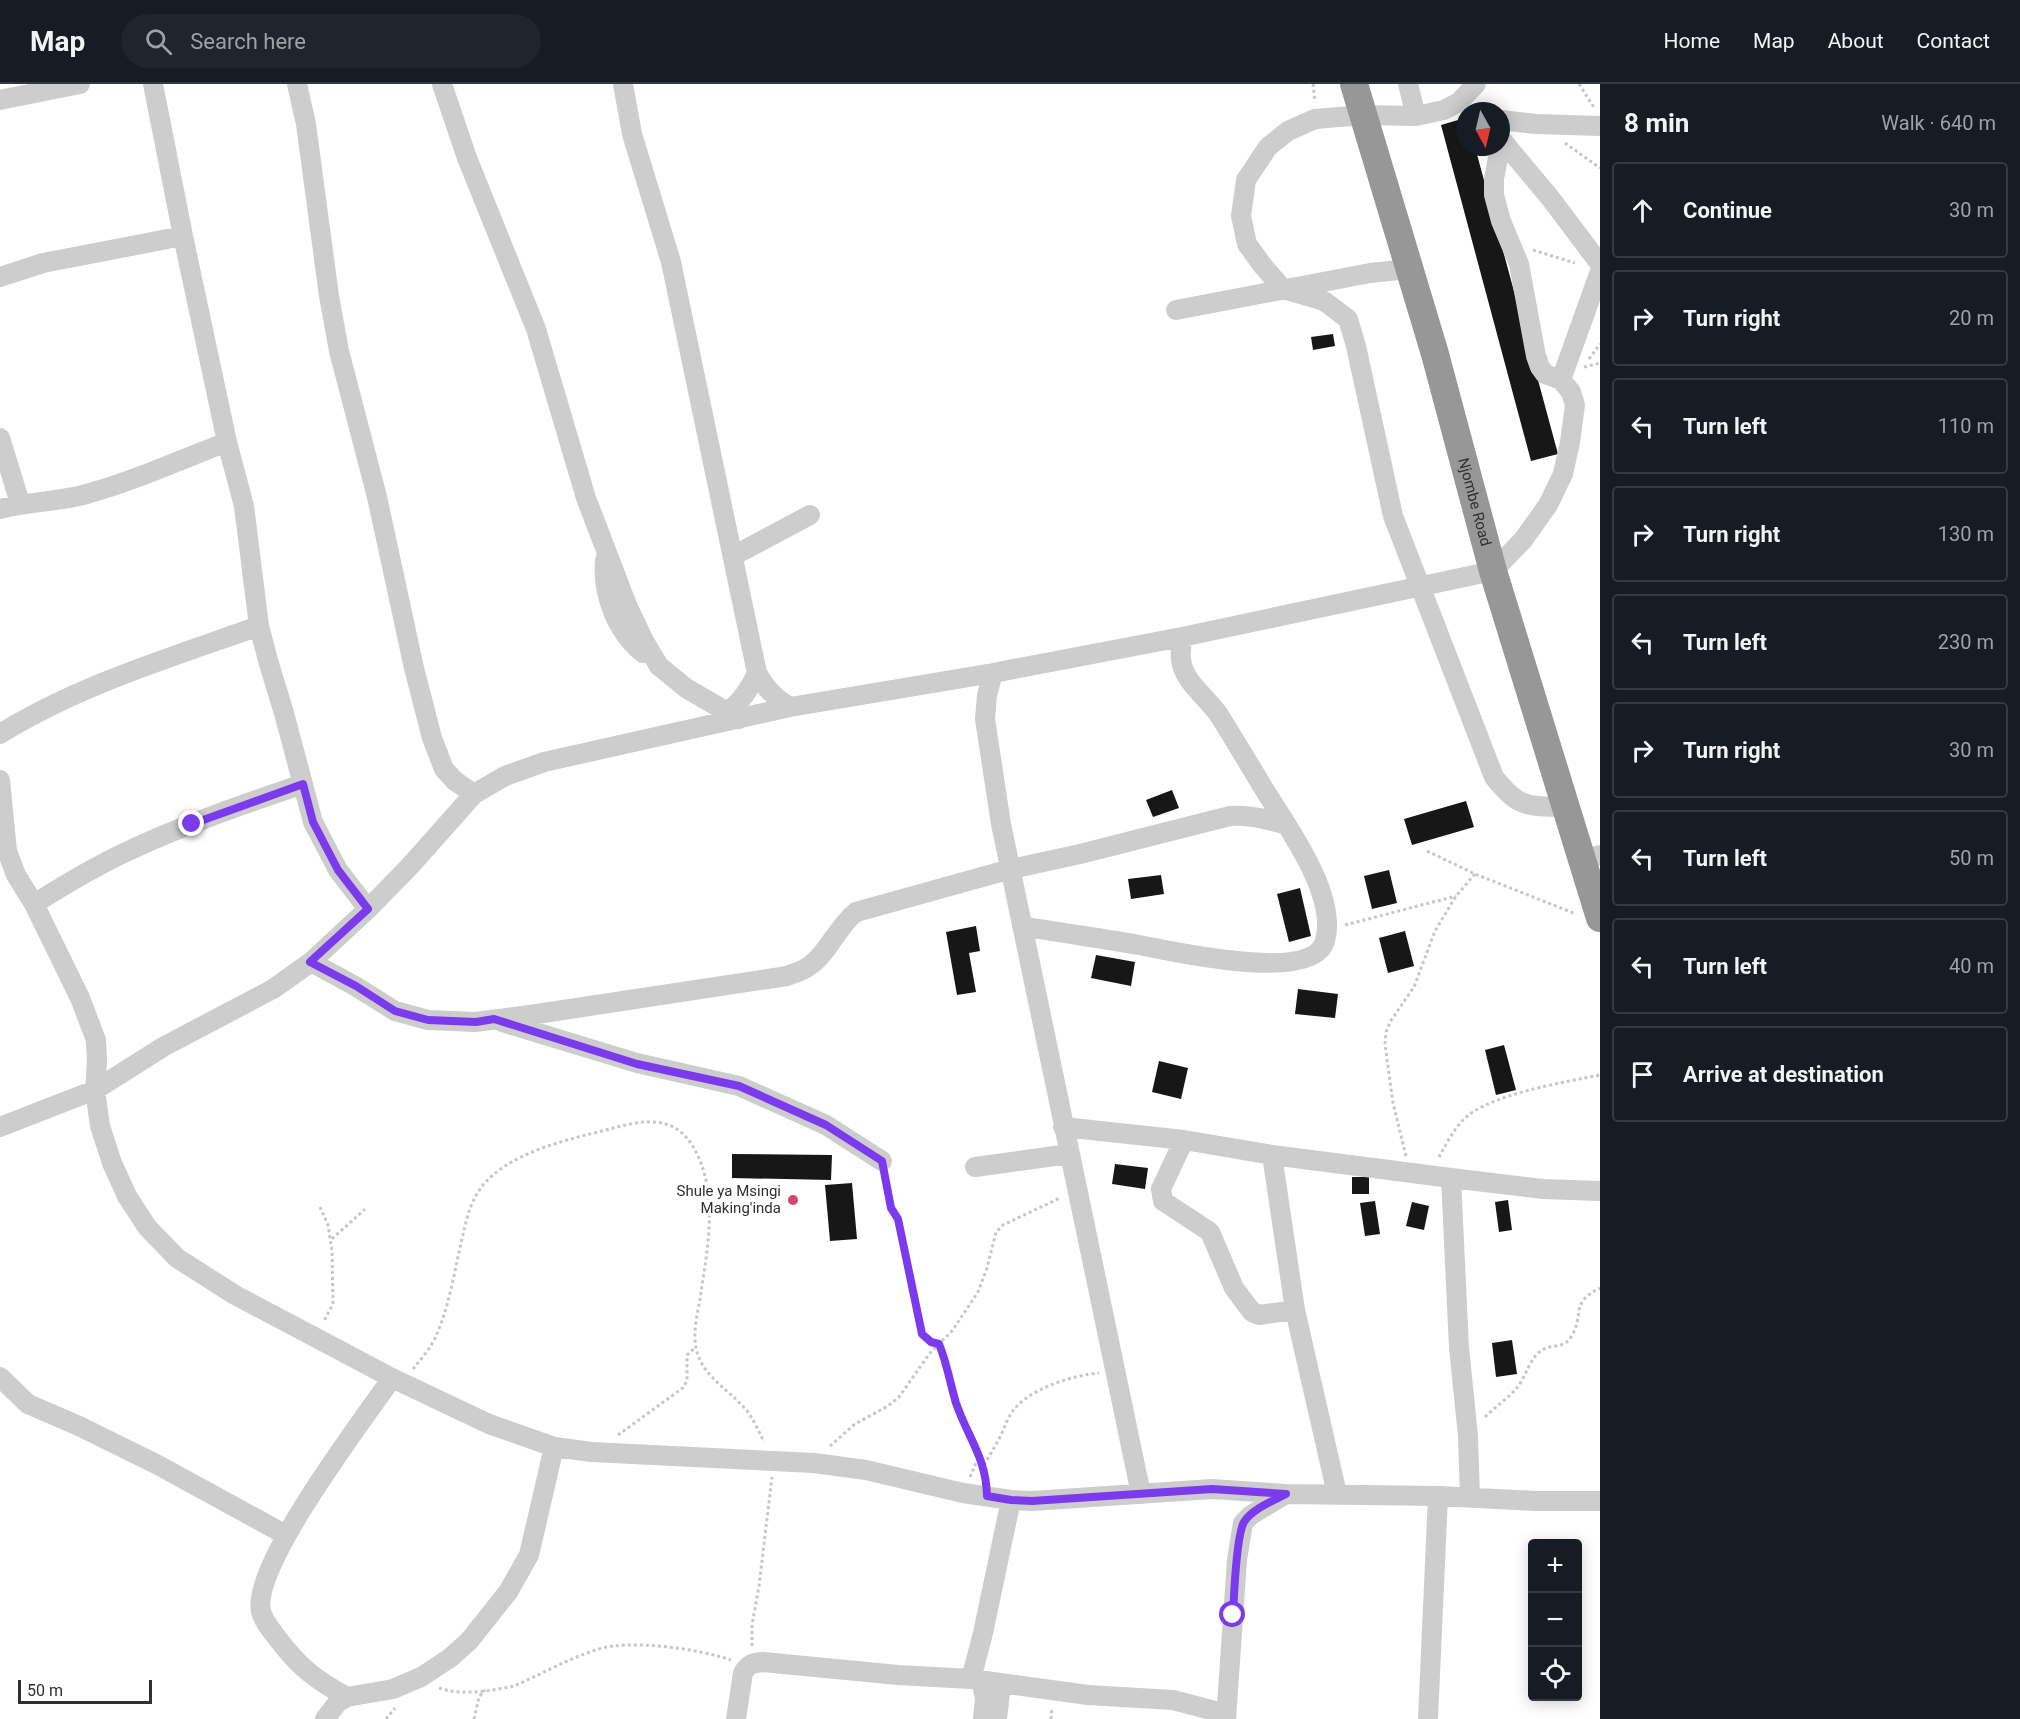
<!DOCTYPE html>
<meta charset="utf-8">
<style>
body{margin:0;font-family:Roboto,sans-serif;background:#20242c;color:#f1f3f6}
.controls{position:absolute;right:18px;bottom:18px;display:grid;overflow:hidden;border-radius:6px;box-shadow:0 3px 15px #0003}
.controls button{width:54px;height:54px;display:grid;place-items:center;padding:0;border:0;border-bottom:2px solid #363941;background:#171b24;color:#f1f3f6;font:30px sans-serif}
.compass{position:absolute;left:1456px;top:18px;width:54px;height:54px;border-radius:50%;background:#171b24;box-shadow:0 3px 15px #0003;rotate:172deg}
.scale{position:absolute;left:18px;bottom:15px;width:134px;box-sizing:border-box;padding-left:6px;border:3px solid #303030;border-top:0;font-size:16px;line-height:21px;white-space:nowrap;color:#303030;-webkit-text-stroke:4px #fff;paint-order:stroke}
.stop{position:absolute;width:18px;height:18px;margin:-14px;border:4px solid #7c3aed;border-radius:50%;background:#fff}
.stop.end{background:#7c3aed;border-color:#fff;box-shadow:0 2px 6px #0008}
.list{margin:0;padding:0;list-style:none}
h2{display:flex;justify-content:space-between;align-items:center;height:78px;margin:0;padding:0 24px;font-size:26px}
h2 small{font-size:20px;font-weight:400;color:#9ea1a6}
.list li{display:grid;grid-template-columns:39px 1fr auto;gap:18px;align-items:center;box-sizing:border-box;height:96px;margin:0 12px 12px;padding:0 12px;border:2px solid #363941;border-radius:6px}
.list b{display:block;font-size:22px;white-space:nowrap}
.list em{font-size:20px;font-style:normal;color:#9ea1a6}
.icon{flex:none;width:33px;height:33px;fill:none;stroke:currentColor;stroke-width:2;stroke-linecap:round;stroke-linejoin:round}
.map{position:relative;flex:none;width:1600px;height:1635px;overflow:hidden}
header{display:flex;align-items:center;gap:36px;box-sizing:border-box;height:84px;padding:0 30px;background:#171b24;border-bottom:2px solid #363941}
header strong{font-size:28px}
nav{display:flex;gap:33px;margin-inline-start:auto;font-size:21px}
.search{width:420px;height:54px;background:#20242c;display:flex;align-items:center;gap:15px;box-sizing:border-box;padding:0 21px;border-radius:33px;color:#9ea1a6;font-size:22px}
main{display:flex}
aside{flex:1;background:#171b24}
.map>svg:first-child{display:block}
.building{fill:#171717}
.lines{fill:none;stroke-linecap:round;stroke-linejoin:round}
.path{stroke:#c7c7c7;stroke-width:3;stroke-dasharray:3 3;stroke-linecap:butt}
.minor{stroke:#cdcdcd;stroke-width:20}
.highway{stroke:#979797;stroke-width:28}
.route{stroke:#7c3aed;stroke-width:8}
.poi-dot{fill:#d3466d;stroke:#fff;stroke-width:2}
.labels{text-anchor:middle;stroke-width:6;stroke-linejoin:round;paint-order:stroke}
.street-label{font-size:15px;fill:#303030;stroke:#fff}
.poi-label{font-size:15px;fill:#303030;stroke:#fff;text-anchor:end}
</style>
<header>
<strong>Map</strong>
<div class="search"><svg class="icon" aria-label="search" viewBox="0 0 24 24"><circle cx="10" cy="10" r="6"/><path d="M15 15l6 6"/></svg>Search here</div>
<nav><a>Home</a><a>Map</a><a>About</a><a>Contact</a></nav>
</header>
<main>
<div class="map">
<svg width="1600" height="1635" viewBox="0 0 1600 1635">
<rect width="100%" height="100%" fill="#fff"/>
<!-- building -->
<path class="building" d="M1465,34v29h10l83,307 -27,7 -90,-336z
M1333,250l2,12 -22,4 -2,-13z
M1172,706l7,18 -26,9 -7,-17z
M1466,717l8,26 -62,18 -8,-26z
M1389,786l8,33 -25,6 -8,-33z
M1161,791l3,19 -33,5 -3,-20z
M1300,804l11,48 -22,6 -12,-48z
M976,842l4,25 -11,2 7,39 -19,3 -11,-63z
M1405,847l9,35 -26,7 -9,-35z
M1096,871l39,7 -4,24 -40,-8z
M1298,905l40,5 -3,24 -40,-4z
M1504,961l12,45 -20,5 -11,-45z
M1159,977l29,7 -7,31 -29,-7z
M732,1070l100,1 -1,25 -99,-2z
M1115,1080l33,4 -3,21 -33,-5z
M1352,1093h17v17h-17z
M852,1099l5,56 -27,2 -5,-56z
M1508,1116l4,30 -13,2 -4,-30z
M1375,1117l5,33 -15,2 -5,-33z
M1412,1118l17,4 -5,24 -18,-4z
M1512,1256l5,34 -21,3 -4,-34z"/>
<g class="lines">
<!-- path -->
<path class="path" d="M1313,0l2,18
M1579,0l16,25
M1565,59l35,25
M1533,166l42,13
M1589,275l11,-15
M1584,283l16,-4
M1427,767l48,23 101,40
M1345,841l111,-29
M1406,1072l-13,-53 -8,-59 1,-12 4,-10 24,-35 21,-56 21,-35 19,-22
M1439,1073c7,-13 15,-28 25,-38 26,-25 101,-37 136,-44
M886,1094l5,30 7,11 24,115 9,8 8,2c9,20 11,42 18,62 10,25 26,47 29,73
M320,1123l8,18 4,26 1,53 -9,17
M332,1155l33,-30
M413,1285c8,-10 18,-21 23,-33 13,-29 18,-62 25,-93 5,-21 8,-40 22,-58 28,-33 83,-45 123,-55 36,-10 70,-18 90,22 23,45 11,99 4,147 -3,16 -7,33 -4,49 6,29 33,41 51,63 7,9 12,21 17,31
M1485,1333c10,-10 22,-18 31,-28 10,-11 13,-31 26,-39 10,-6 22,-1 29,-13 14,-22 -2,-34 29,-49
M618,1351l66,-48 3,-7v-25l9,-8
M830,1362l25,-22 33,-18 11,-9 31,-44 22,-22 26,-39 9,-24 9,-36 7,-7 57,-27
M984,1381c5,-9 11,-18 16,-28 4,-8 7,-18 12,-25 16,-23 61,-37 87,-39
M970,1393l9,-21
M752,1562v-21l7,-39 13,-109
M439,1604c22,8 52,3 75,-2 28,-12 55,-28 85,-37 32,-10 100,0 132,11
M386,1635l9,-11
M474,1635l5,-22 6,-7
M1051,1635l1,-11"/>
<!-- minor -->
<path class="minor" d="M153,0l30,152 44,206 17,64 15,120 10,38 15,49 29,109 25,48 30,39
M297,0l9,40 23,172 10,55 38,146 37,171 18,70 12,31 11,12 19,13
M442,0l25,74 69,171 50,169 41,107 17,36 15,25 27,22 53,31
M623,0l9,50 39,128 86,411c9,16 18,25 33,34
M1408,0l8,32
M1476,0l-17,18 -15,8 -28,6 -53,-1 -48,4 -27,12 -20,16 -22,33 -5,36 6,28 16,22 20,23 41,12 24,18 8,27 37,170 101,261c25,32 34,29 72,30
M0,16l80,-16
M1501,36l35,4 64,2
M1501,55l50,60 49,65
M0,193l43,-14 140,-27
M1176,226l194,-37 39,-4
M1561,296l39,-109
M0,354l20,65
M0,425c27,-7 55,-7 83,-14 49,-13 97,-35 144,-53
M733,472l77,-41
M605,476c-3,34 11,71 38,93
M993,589l-6,22 -2,24 16,105 140,670
M726,629c15,-11 23,-23 31,-40
M0,650c79,-49 172,-77 259,-108
M0,696l7,71 9,24 18,29 46,94 16,42 1,21 -2,29 5,36 12,37 15,33 20,31 30,31 58,37 157,83 97,46 65,23 38,5 222,11 52,7 97,23 48,7 21,1 180,-12 74,5 152,2 98,5h64
M1582,776l18,-5
M34,820c30,-19 60,-37 92,-52 57,-27 118,-48 177,-68
M1022,842c39,7 78,12 117,19 32,6 174,39 186,-4 13,-46 -38,-115 -61,-152 -15,-25 -30,-50 -45,-74 -12,-18 -36,-33 -38,-56 -1,-7 1,-15 1,-22
M311,878l44,24 40,25 33,9 47,2 62,-8 250,-38c7,-3 16,-5 22,-10 18,-11 28,-39 47,-54l155,-43 69,-15 150,-38c20,-1 37,3 57,9
M502,938l135,41 102,23 87,39 56,36
M0,1043l95,-37 68,-43 110,-58 38,-27 57,-53 42,-43 64,-72 31,-18 39,-14 246,-55 203,-34 189,-36 311,-66 30,-31 25,-35 15,-31 7,-32 5,-37 -4,-13 -10,-12 -16,-6 -5,-7 -4,-11 -17,-92 -18,-43 -7,-26v-16l6,-32
M1063,1043l121,13 88,15 179,23 92,11 57,2
M1184,1056l-23,49 2,12 47,31 24,56 18,24 7,3 36,-5
M1272,1071l23,155 42,184
M975,1083l94,-13
M1451,1094l8,170 9,88 2,62
M0,1293l28,27 51,22 79,39 128,70
M971,1595l12,-46 28,-133
M981,1597l4,17 -2,21
M347,1613c-31,-17 -48,-30 -69,-58 -6,-8 -15,-18 -17,-28 -10,-45 102,-191 131,-233
M325,1635l13,-17 9,-5 46,-8 28,-12 29,-19 19,-17 39,-49 21,-37 25,-108
M736,1635l7,-46c5,-9 10,-10 20,-11l135,13 73,4 117,16 85,5 53,14
M997,1635l4,-35
M1226,1635l11,-159 6,-37 8,-8 35,-21
M1428,1635l10,-223"/>
<!-- highway -->
<path class="highway" id="s1" d="M1354,0l81,270 58,217 107,347"/>
</g>
<g class="lines">
<!-- route -->
<path class="route" d="M192,740l111,-40 10,38 25,48 30,39 -58,53 46,24 39,25 33,9 48,2 18,-3 143,45 102,22 87,39 56,36 9,47 7,11 24,115 9,8 8,2c8,19 11,39 17,59 12,35 30,54 31,93l24,4 21,1 180,-12 74,5c-13,7 -34,15 -42,28 -8,14 -10,74 -11,93"/>
</g>
<!-- markers -->
<circle class="poi-dot" cx="793" cy="1116" r="6"/>
<g class="labels">
<!-- street labels -->
<g class="street-label">
<text dy="5" stroke="none"><textPath href="#s1" startOffset="435">Njombe Road</textPath></text>
</g>
<!-- poi labels -->
<g class="poi-label">
<text x="781" y="1112">Shule ya Msingi<tspan x="781" dy="17">Making'inda</tspan></text>
</g>
</g>
</svg>
<div class="controls">
<button>+</button>
<button>−</button>
<button><svg class="icon" aria-label="locate" viewBox="0 0 24 24"><circle cx="12" cy="12" r="6"/><path d="M12 2v4M12 18v4M2 12h4M18 12h4"/></svg></button>
</div>
<svg class="compass" viewBox="-18 -18 36 36"><path d="M0-13l5 13h-10z" fill="#e53935"/><path d="M0 13l5-13h-10z" fill="#9ea1a6"/></svg>
<div class="scale">50 m</div>
<div class="stop" style="left:1233px;top:1531px"></div>
<div class="stop end" style="left:192px;top:740px"></div>
</div>
<aside>
<h2>8 min<small>Walk · 640 m</small></h2>
<ul class="list">
<li><svg class="icon" aria-label="ahead" viewBox="0 0 24 24"><path d="M12 20V5M6 11l6-6 6 6"/></svg><div><b>Continue</b></div><em>30 m</em></li>
<li><svg class="icon" aria-label="right" viewBox="0 0 24 24"><path d="M7 20v-9h11M14 6l5 5-5 5"/></svg><div><b>Turn right</b></div><em>20 m</em></li>
<li><svg class="icon" aria-label="left" viewBox="0 0 24 24"><path d="M17 20v-9H6M10 6l-5 5 5 5"/></svg><div><b>Turn left</b></div><em>110 m</em></li>
<li><svg class="icon" aria-label="right" viewBox="0 0 24 24"><path d="M7 20v-9h11M14 6l5 5-5 5"/></svg><div><b>Turn right</b></div><em>130 m</em></li>
<li><svg class="icon" aria-label="left" viewBox="0 0 24 24"><path d="M17 20v-9H6M10 6l-5 5 5 5"/></svg><div><b>Turn left</b></div><em>230 m</em></li>
<li><svg class="icon" aria-label="right" viewBox="0 0 24 24"><path d="M7 20v-9h11M14 6l5 5-5 5"/></svg><div><b>Turn right</b></div><em>30 m</em></li>
<li><svg class="icon" aria-label="left" viewBox="0 0 24 24"><path d="M17 20v-9H6M10 6l-5 5 5 5"/></svg><div><b>Turn left</b></div><em>50 m</em></li>
<li><svg class="icon" aria-label="left" viewBox="0 0 24 24"><path d="M17 20v-9H6M10 6l-5 5 5 5"/></svg><div><b>Turn left</b></div><em>40 m</em></li>
<li><svg class="icon" aria-label="arrive" viewBox="0 0 24 24"><path d="M6 21V4h12l-3 4 3 4H6"/></svg><div><b>Arrive at destination</b></div></li>
</ul>
</aside>
</main>
